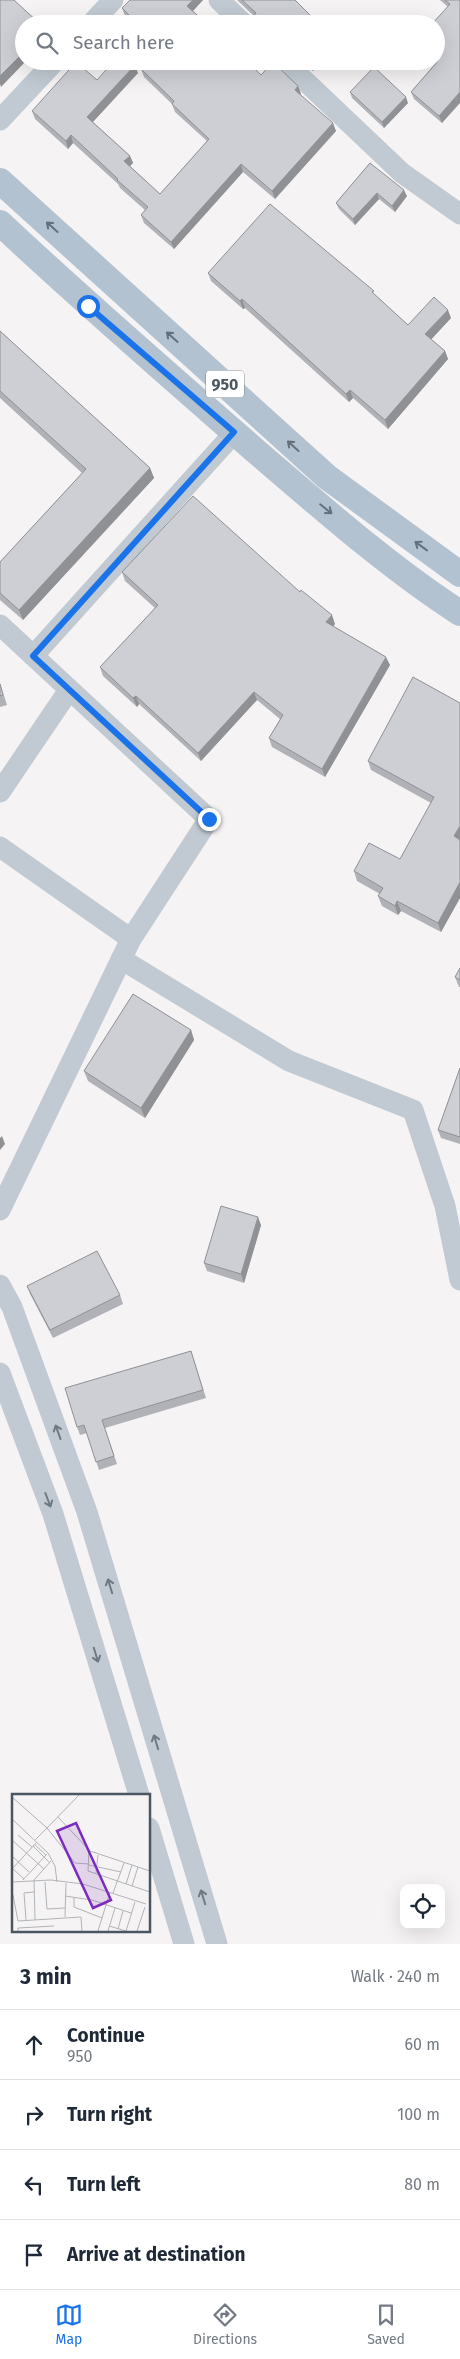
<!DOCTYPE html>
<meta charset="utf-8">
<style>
body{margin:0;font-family:"Fira Sans",sans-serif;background:#f2f2f3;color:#1f2937}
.controls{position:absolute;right:15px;bottom:15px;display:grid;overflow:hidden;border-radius:10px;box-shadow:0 5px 20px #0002}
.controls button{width:45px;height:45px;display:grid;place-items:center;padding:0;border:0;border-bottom:1px solid #e0e1e3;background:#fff;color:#1f2937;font:25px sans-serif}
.stop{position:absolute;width:15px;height:15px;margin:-11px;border:4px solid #1a73e8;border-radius:50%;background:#fff}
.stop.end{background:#1a73e8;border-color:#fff;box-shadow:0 1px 5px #0008}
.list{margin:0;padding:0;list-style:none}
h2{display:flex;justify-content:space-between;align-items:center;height:65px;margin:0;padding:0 20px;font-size:21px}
h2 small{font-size:16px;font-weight:400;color:#747a83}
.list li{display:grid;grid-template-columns:32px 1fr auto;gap:15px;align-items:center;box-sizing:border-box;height:70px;padding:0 20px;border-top:1px solid #e0e1e3}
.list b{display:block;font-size:19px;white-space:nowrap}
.list p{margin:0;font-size:16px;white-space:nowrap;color:#747a83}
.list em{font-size:16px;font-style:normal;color:#747a83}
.icon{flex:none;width:28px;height:28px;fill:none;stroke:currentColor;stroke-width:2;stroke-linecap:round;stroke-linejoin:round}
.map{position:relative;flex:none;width:460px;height:1944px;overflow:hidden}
.search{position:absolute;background:#fff;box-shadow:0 5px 20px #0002;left:15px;right:15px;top:15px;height:55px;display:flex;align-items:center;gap:12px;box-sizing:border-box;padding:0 18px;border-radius:28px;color:#747a83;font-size:19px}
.sheet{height:345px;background:#fff}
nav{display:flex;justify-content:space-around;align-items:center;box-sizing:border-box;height:70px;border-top:1px solid #e0e1e3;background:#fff;font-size:14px;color:#747a83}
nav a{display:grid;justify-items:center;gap:2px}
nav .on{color:#1a73e8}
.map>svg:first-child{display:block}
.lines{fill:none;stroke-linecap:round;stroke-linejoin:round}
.minor{stroke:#c1cad2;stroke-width:21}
.major{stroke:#b3c2d1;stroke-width:26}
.wall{fill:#b0b2b7}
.shaded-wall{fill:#909195}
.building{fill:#cdcfd5;stroke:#909195}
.oneway{stroke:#64717d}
.oneway2{stroke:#6e7983}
.route{stroke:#1a73e8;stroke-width:6}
.labels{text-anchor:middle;stroke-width:4.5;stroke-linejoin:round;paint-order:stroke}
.shield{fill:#fff;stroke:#808990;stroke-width:1}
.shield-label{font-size:16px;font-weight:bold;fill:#4a5661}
.inset-road{fill:none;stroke:#b1b4b9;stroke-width:1}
.view{fill:#7b2cbf;fill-opacity:0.15;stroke:#7b2cbf;stroke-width:2.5}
.inset-edge{fill:none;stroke:#4a5661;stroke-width:2.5}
</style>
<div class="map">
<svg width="460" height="1944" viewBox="0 0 460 1944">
<rect width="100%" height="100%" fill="#f5f3f3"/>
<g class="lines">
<!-- minor -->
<path class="minor" d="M219,0l25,24
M91,24l22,-24
M284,61l118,112 58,41
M0,120l55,-59
M0,625l209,194 -78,120 -131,271
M33,656l202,-224
M0,792l69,-102
M0,847l131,92
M121,959l168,102 124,49 32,96 15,74
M0,1285l12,22 75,205 130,432
M0,1373l53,141 86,281
M149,1828l35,116"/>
<!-- major -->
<path class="major" d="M0,181l327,296 133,97
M0,223c84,79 171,154 258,230 63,54 132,115 202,160"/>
</g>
<!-- wall -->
<path class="wall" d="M130,0h73l-10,11 14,13h-74l-8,-8 -3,-8z
M237,0h58l24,24h-63l-3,-7 1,-1z
M440,0h20l-18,123 -28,-24 -3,-7 24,-28 -2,-3h3v-37l12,-17z
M302,61h20l-9,10z
M141,69l120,6 37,11 3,8 -1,1 36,36 -61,68 -32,-27 -69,77 -30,-26 -3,-8 4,-5 -25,-22 -2,-4 -45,-41 -5,6 -33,-30 -3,-8 65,-31 41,-7 -45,49 37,34 3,7 -3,3 30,28 47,-53 -32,-29 -3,-8 -28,-27z
M350,92l58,11 -24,25 -32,-30z
M370,163l37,33 -12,16 -16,-13 -24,26 -16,-16 -3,-6z
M208,273l167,22 33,30 43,-7 -20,21 14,12 3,8 -60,70 -35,-31 -4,4 -104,-94 -2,1 -32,-28z
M0,331l150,137 4,10 -131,142 -23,-20v-38l82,-89 -82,-75z
M122,572l213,52 -2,2 57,39 -65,112 -53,-30 -3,-9 11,-19 -23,-19 -56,61 -62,-57 -2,3 -34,-31 -3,-9 55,-59 -30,-27z
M0,683l7,22 -7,2z
M460,703v195l-19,34 -40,-21 -3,4 -16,-9 -4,-10 2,-2 -23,-13 -3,-10 46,-12 31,-56 -60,-33 -3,-9z
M460,968v19h-1l-4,-10z
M191,1030l3,10 -49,78 -57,-37 -4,-10z
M460,1068v76l-19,-6 -3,-8z
M261,1225l-17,58 -37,-12 -3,-8z
M27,1286l93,9 3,9 -70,34 -23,-44z
M191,1351l15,47 -101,30 12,36 -18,6 -12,-37 -7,2 -3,-8z"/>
<!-- shaded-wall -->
<path class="shaded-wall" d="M193,0h10l-13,14 -3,-8z
M24,52v9h2l-25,26 -1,-3v-8z
M312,61h10l-9,10 -3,-8z
M135,65l3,8 -48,52 -3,-8z
M298,86l3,8 -3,4 -3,-8z
M460,92v11l-18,20 -3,-7z
M406,97l2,6 -24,25 -2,-6z
M333,123l3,8 -61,68 -3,-8z
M71,135l2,8 -5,6 -2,-8z
M130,156l3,7 -6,6 -3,-8z
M241,164l2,8 -69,77 -3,-7z
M404,190l3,6 -12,16 -3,-6z
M377,193l2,6 -24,26 -2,-6z
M242,299l3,9 -2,1 -3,-8z
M448,310l3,8 -23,25 -3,-9z
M445,351l3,8 -60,70 -3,-9z
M350,390l3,8 -4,4 -3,-8z
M150,468l4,10 -131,142 -4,-10z
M332,615l3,9 -5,7 -4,-9z
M386,657l4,8 -65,112 -3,-8z
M254,692l3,8 -56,61 -3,-8z
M136,696l3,8 -2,3 -4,-9z
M460,826v15l-6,-5z
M460,882v16l-19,34 -3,-9z
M397,901l4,10 -3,4 -3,-9z
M191,1030l3,10 -49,78 -4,-10z
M2,1136l3,8 -5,6v-12z
M258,1217l3,8 -17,58 -3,-9z"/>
<!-- building -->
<path class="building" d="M0,0h14l26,24h-16v28l-24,24z
M130,0h63l-6,6 20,18h-69l-16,-16z
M242,0h53l24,24h-59l-7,-7 3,-4z
M445,0h15v92l-21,24 -28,-24 27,-31 -2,-2v-35h-4l18,-20z
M114,61h17l4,4 -48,52 43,39 -6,5 36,33 49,-55 -37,-35 2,-3 -33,-32 8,-8h98l14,14 12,-13 25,24 -3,4 38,33 -61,68 -31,-27 -70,78 -30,-27 7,-8 -31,-27 1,-1 -47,-44 -5,6 -34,-30 44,-49 21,18z
M374,67l32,30 -24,25 -32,-30z
M370,163l34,27 -12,16 -15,-13 -24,26 -17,-16z
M270,204l104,87 -2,1 36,33 26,-28 14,13 -23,24 20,17 -60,69 -35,-30 -4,4 -104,-95 -2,2 -32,-28z
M0,331l150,137 -131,142 -19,-17v-31l86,-93 -86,-78z
M193,496l107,96 1,-2 31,25 -6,7 60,35 -64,112 -53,-31 14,-23 -29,-23 -56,61 -62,-57 -3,2 -33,-31 58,-62 -36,-33z
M413,677l47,26v123l-6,10 6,4v42l-22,41 -41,-22 -2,5 -17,-10 5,-8 -29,-17 15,-28 31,16 34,-62 -66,-36z
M0,684l3,11 -3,1z
M460,968v12l-5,-3z
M133,994l58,36 -50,78 -57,-37z
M460,1068v69l-22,-7z
M221,1206l37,11 -17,57 -37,-11z
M97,1251l23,44 -70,35 -23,-44z
M191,1351l12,39 -101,30 12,36 -18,6 -12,-37 -7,2 -12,-39z"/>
<!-- one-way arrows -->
<defs><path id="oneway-shaft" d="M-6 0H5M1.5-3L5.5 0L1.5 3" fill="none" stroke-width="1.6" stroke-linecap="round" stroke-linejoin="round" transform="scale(1.25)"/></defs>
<g class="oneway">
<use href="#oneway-shaft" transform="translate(52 227) rotate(-138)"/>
<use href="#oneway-shaft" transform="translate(172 337) rotate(-138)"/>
<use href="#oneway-shaft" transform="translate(293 446) rotate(-138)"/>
<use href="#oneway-shaft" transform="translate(326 509) rotate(39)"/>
<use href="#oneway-shaft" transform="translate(421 546) rotate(-144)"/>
</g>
<g class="oneway2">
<use href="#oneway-shaft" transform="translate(58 1432) rotate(-110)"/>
<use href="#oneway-shaft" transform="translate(48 1500) rotate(69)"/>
<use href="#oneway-shaft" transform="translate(110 1586) rotate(-107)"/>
<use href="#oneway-shaft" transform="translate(96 1655) rotate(73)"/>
<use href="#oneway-shaft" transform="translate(156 1742) rotate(-107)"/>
<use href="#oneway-shaft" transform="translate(203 1897) rotate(-107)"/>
</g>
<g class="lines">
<!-- route -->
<path class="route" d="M88,306l146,126 -201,224 176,163"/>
</g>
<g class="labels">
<!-- shield labels -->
<rect class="shield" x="206" y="370.5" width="38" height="27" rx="4"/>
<g class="shield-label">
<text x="225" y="390">950</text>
</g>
</g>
<!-- overview -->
<g transform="translate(12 1794)">
<rect width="138" height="138" fill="#f5f3f3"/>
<path class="inset-road" d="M68,0l-33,34 28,35 14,1M0,3l35,31 -12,12M46,23l32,34 60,20M0,25l36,34 7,13 2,16M6,41l14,12M0,46l32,29M22,50l12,11M21,52l17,17M77,56l-1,21 62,21M0,62l17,16M77,71l32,7M0,74l12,11M0,75l24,-26M84,79l2,-18M11,86l24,-26M0,88l39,-2 32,4 63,20M33,88l2,27 18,-1M114,90l6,-19M120,92l6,-19M101,99l11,-30M1,101l5,26 63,-4 1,14M53,102l27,4 39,13M62,103v10l28,11M53,123l1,-34M14,126l-2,-27 10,-1M23,126l-1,-40 17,-19M97,132l17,5M106,135l5,-18M6,137v-3l36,-2M86,137l12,-39M96,137l7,-23M114,137l9,-29M125,137l8,-24"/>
<path class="view" d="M64,29l35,77 -18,8 -36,-77z"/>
<rect width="138" height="138" class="inset-edge"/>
</g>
</svg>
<div class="controls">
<button><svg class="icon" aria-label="locate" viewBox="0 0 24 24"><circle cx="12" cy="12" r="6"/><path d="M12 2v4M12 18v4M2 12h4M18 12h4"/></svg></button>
</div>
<div class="stop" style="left:88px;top:306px"></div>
<div class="stop end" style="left:209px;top:819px"></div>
<div class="search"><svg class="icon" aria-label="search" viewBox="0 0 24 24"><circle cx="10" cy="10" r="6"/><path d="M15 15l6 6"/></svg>Search here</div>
</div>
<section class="sheet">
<h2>3 min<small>Walk · 240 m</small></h2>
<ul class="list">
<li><svg class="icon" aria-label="ahead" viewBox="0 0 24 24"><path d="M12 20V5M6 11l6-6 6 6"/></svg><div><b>Continue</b><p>950</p></div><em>60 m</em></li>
<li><svg class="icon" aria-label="right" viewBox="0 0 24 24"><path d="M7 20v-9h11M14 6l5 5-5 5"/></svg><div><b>Turn right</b></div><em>100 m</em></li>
<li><svg class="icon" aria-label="left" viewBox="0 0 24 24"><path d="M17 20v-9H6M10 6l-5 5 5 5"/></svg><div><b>Turn left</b></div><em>80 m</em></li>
<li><svg class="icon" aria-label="arrive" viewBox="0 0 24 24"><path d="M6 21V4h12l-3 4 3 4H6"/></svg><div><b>Arrive at destination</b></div></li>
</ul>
</section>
<nav>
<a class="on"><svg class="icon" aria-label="map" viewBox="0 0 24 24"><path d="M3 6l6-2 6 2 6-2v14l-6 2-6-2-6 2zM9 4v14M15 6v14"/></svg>Map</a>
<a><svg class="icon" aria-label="directions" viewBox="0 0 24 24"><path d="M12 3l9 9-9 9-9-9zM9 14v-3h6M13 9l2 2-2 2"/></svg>Directions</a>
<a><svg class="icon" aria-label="saved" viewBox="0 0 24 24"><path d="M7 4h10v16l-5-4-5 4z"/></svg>Saved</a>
</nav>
